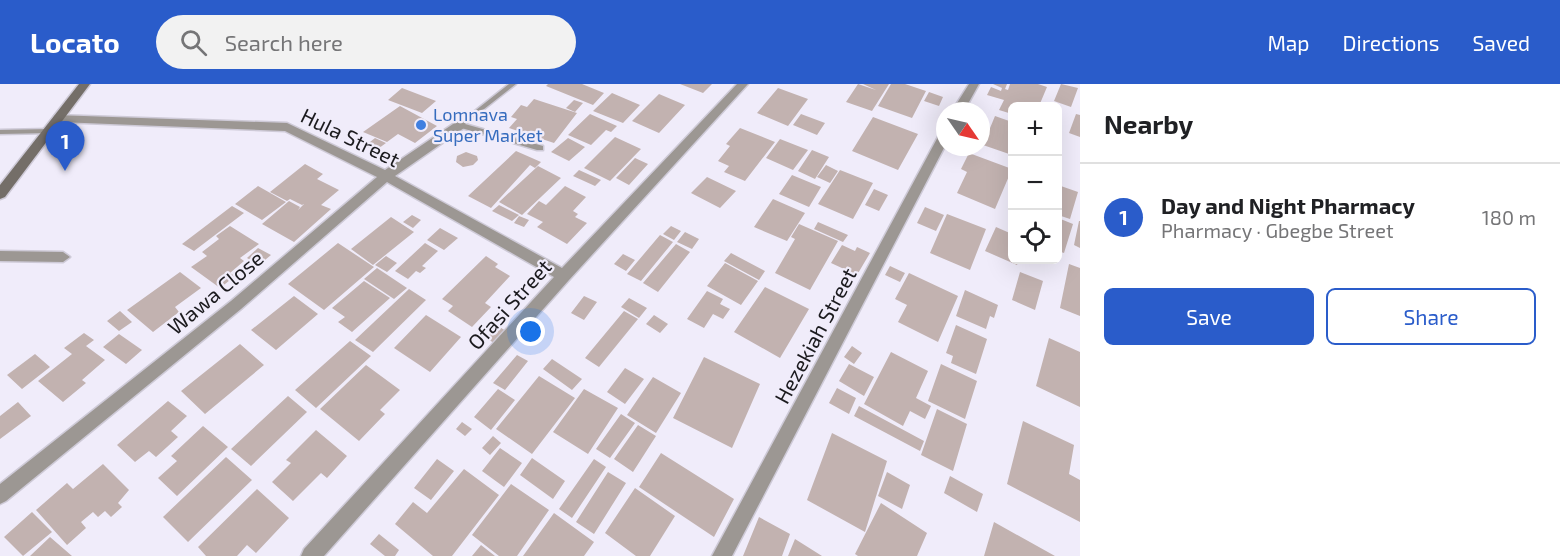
<!DOCTYPE html>
<meta charset="utf-8">
<style>
body{margin:0;font-family:"Exo 2",sans-serif;background:#f2f2f2;color:#202124}
.controls{position:absolute;right:18px;top:18px;display:grid;overflow:hidden;border-radius:9px;box-shadow:0 6px 24px #0002}
.controls button{width:54px;height:54px;display:grid;place-items:center;padding:0;border:0;border-bottom:2px solid #e0e0e0;background:#fff;color:#202124;font:30px sans-serif}
.compass{position:absolute;left:936px;top:18px;width:54px;height:54px;border-radius:50%;background:#fff;box-shadow:0 6px 24px #0002;rotate:124deg}
.you{position:absolute;left:531px;top:248px;width:21px;height:21px;margin:-15px;border:4px solid #fff;border-radius:50%;background:#1a73e8;box-shadow:0 0 0 9px #1a73e833}
.badge{display:grid;place-items:center;width:39px;height:39px;border-radius:50%;background:#2a5cca;color:#fff;font-size:20px;font-weight:700}
.pin{position:absolute;translate:-50% -50px;filter:drop-shadow(0 2px 3px #0008)}
.pin::after{content:'';position:absolute;top:32px;width:21px;height:18px;background:inherit;clip-path:polygon(0 0,100% 0,50% 100%)}
.list{margin:0;padding:0;list-style:none}
h2{display:flex;justify-content:space-between;align-items:center;height:78px;margin:0;padding:0 24px;font-size:26px}
h2 small{font-size:20px;font-weight:400;color:#757577}
.list li{display:grid;grid-template-columns:39px 1fr auto;gap:18px;align-items:center;box-sizing:border-box;height:108px;padding:0 24px;border-top:2px solid #e0e0e0}
.list b{display:block;font-size:22px;white-space:nowrap}
.list p{margin:0;font-size:20px;white-space:nowrap;color:#757577}
.list em{font-size:20px;font-style:normal;color:#757577}
.actions{display:flex;gap:12px;padding:18px 24px}
.actions a{flex:1;padding:14px 0;border:2px solid #2a5cca;border-radius:9px;text-align:center;font-size:21px;color:#2a5cca}
.actions .main{background:#2a5cca;color:#fff}
.icon{flex:none;width:33px;height:33px;fill:none;stroke:currentColor;stroke-width:2;stroke-linecap:round;stroke-linejoin:round}
.map{position:relative;flex:none;width:1080px;height:472px;overflow:hidden}
header{display:flex;align-items:center;gap:36px;box-sizing:border-box;height:84px;padding:0 30px;background:#2a5cca;color:#fff}
header strong{font-size:28px}
nav{display:flex;gap:33px;margin-inline-start:auto;font-size:21px}
.search{width:420px;height:54px;background:#f2f2f2;display:flex;align-items:center;gap:15px;box-sizing:border-box;padding:0 21px;border-radius:33px;color:#757577;font-size:22px}
main{display:flex}
aside{flex:1;background:#fff}
.map>svg:first-child{display:block}
.building{fill:#c2b2b0}
.lines{fill:none;stroke-linecap:round;stroke-linejoin:round}
.lane-casing{stroke:#cecad7;stroke-width:3}
.street-casing{stroke:#cecad7;stroke-width:3}
.secondary-casing{stroke:#cecad7;stroke-width:3}
.lane{fill:#9c9793;fill-rule:evenodd}
.street{fill:#9c9793;fill-rule:evenodd}
.secondary{fill:#746e68;fill-rule:evenodd}
.shop-dot{fill:#3f7fe0;stroke:#f0ecfa;stroke-width:2}
.labels{text-anchor:middle;stroke-width:4.5;stroke-linejoin:round;paint-order:stroke}
.far-shop-label{font-size:18px;fill:#366cbe;stroke:#f0ecfa;text-anchor:start}
.street-label{font-size:21px;fill:#1b1a1e;stroke:#f0ecfa}
</style>
<header>
<strong>Locato</strong>
<div class="search"><svg class="icon" aria-label="search" viewBox="0 0 24 24"><circle cx="10" cy="10" r="6"/><path d="M15 15l6 6"/></svg>Search here</div>
<nav><a>Map</a><a>Directions</a><a>Saved</a></nav>
</header>
<main>
<div class="map">
<svg width="1080" height="472" viewBox="0 0 1080 472">
<rect width="100%" height="100%" fill="#f0ecfa"/>
<!-- building -->
<path class="building" d="M548,0h34l22,9 -11,12 -47,-19z
M680,0h32l-9,9z
M858,0l18,6 -13,-6h26l-17,27 -26,-9z
M891,0h14l21,7 -14,27 -34,-12z
M993,0h14l-2,5 3,1 2,-6h28l9,3 -8,19h-27v8l-13,-4 5,-10 -17,-5 4,-8 10,4 1,-3z
M1061,0l17,4 -7,19 -17,-6z
M402,4l34,13 -14,12 -34,-13z
M778,4l30,11 -20,27 -31,-13z
M929,8l14,5 -4,9 -15,-5z
M612,9l28,12 -17,18 -30,-12z
M659,10l26,11 -26,28 -27,-12z
M534,15l43,14 -23,30 -45,-15 8,-9 -6,-2 10,-12 6,2z
M574,16l9,3 -8,9 -9,-4z
M400,22l37,20 -22,17 -17,-9 -11,8 -24,-10z
M590,30l27,12 -6,6 -5,-2 -15,15 -23,-10z
M801,30l24,9 -8,12 -24,-10z
M1076,30l4,1v22l-11,-4z
M995,32l17,6v33l-29,-10z
M873,33l45,17 -20,36 -46,-19z
M740,44l35,14 -30,39 -21,-9 5,-6 -11,-5 12,-15 -4,-2z
M615,53l26,12 -31,32 -26,-13z
M375,54l11,5 -11,8 -10,-5z
M568,54l17,9 -16,14 -18,-9z
M780,55l28,11 -15,20 -27,-12z
M812,66l17,7 -14,22 -17,-8z
M516,67l25,11 -6,6 -5,-3 -39,43 -23,-12z
M466,68l11,4 1,4 -5,5 -10,2 -7,-5 1,-6z
M969,69l43,16 -17,40 -38,-16 10,-21 -6,-3z
M635,74l13,6 -19,21 -13,-7z
M305,80l18,10 -6,5 22,11 -18,15 10,4 -37,33 -32,-18 27,-23 11,6 -2,3 6,-6 -2,1 -12,-6 -3,2 -17,-9z
M826,81l12,6 -8,12 -13,-6z
M538,82l23,12 -39,37 -23,-13z
M579,86l22,10 -6,6 -22,-10z
M840,86l33,13 -20,36 -35,-15z
M792,91l29,12 -12,20 -30,-13z
M707,93l29,14 -16,17 -29,-15z
M1058,101l20,7 -8,27 -12,-4z
M258,102l28,16 -24,18 -27,-16z
M565,102l21,11 -13,14 5,3 -3,3 12,6 -20,21 -30,-17 6,-5 -16,-8 12,-13 7,4z
M874,105l14,6 -9,16 -14,-6z
M773,115l32,14 -18,28 -33,-14z
M499,121l20,10 -7,6 -20,-10z
M232,122l12,7 -50,38 -12,-7z
M925,123l19,8 -8,16 -19,-8z
M947,130l39,15 -16,41 -40,-17z
M412,131l9,5 -8,8 -10,-6z
M519,132l10,4 -5,7 -10,-4z
M391,133l23,15 -41,33 -22,-16z
M1058,134l15,6 -9,29 -6,-2z
M1079,137h1v27l-6,-3z
M818,138l30,13 -5,7 -29,-13z
M799,140l39,17 -28,49 -35,-17 20,-34 -4,-2z
M230,142l29,18 -19,14 4,3 -14,12 5,3 -15,12 -29,-21 16,-11 -5,-4 17,-13 -3,-3z
M671,142l10,5 -7,9 -11,-6z
M996,143l16,7v26h7l-2,5 -32,-14z
M440,144l18,10 -14,12 -17,-10z
M685,148l14,7 -7,10 -15,-7z
M660,151l13,7 -32,39 -14,-7z
M338,159l36,24 -50,43 -36,-26z
M425,159l13,8 -16,15 4,2 -6,5 -4,-2 -8,8 -13,-8z
M676,160l14,8 -32,40 -15,-9z
M842,161l13,6 2,-4 13,6 -13,22 -26,-12z
M258,164l13,7 -12,10 -12,-7z
M731,169l34,18 -6,9 -35,-19z
M623,170l12,6 -9,11 -12,-7z
M386,172l11,7 -10,9 -12,-7z
M486,172l12,8 -3,3 15,9 -25,27 6,4 -19,20 -24,-16 5,-5 -11,-7z
M725,179l33,18 -17,24 -34,-19z
M1069,180l11,4v48l-20,-8z
M890,182l15,7 -5,9 -15,-7z
M377,184l30,20 -13,11 -30,-20z
M180,188l21,16 -26,19 4,5 -26,20 -26,-22z
M1020,188l23,9 -8,29 -23,-10z
M909,189l49,23 -20,46 -40,-20 9,-17 -12,-6z
M364,197l26,17 -38,34 -14,-10 7,-5 -13,-9z
M765,203l44,22 -29,49 -46,-26z
M409,205l17,11 -53,52 -18,-12z
M965,206l33,15 -4,13 -4,-2 -4,13 -30,-13z
M707,207l16,8 -3,5 10,5 -7,10 -10,-5 -9,14 -17,-9z
M294,212l24,18 -42,36 -25,-20z
M584,212l13,6 -13,18 -13,-7z
M629,214l18,10 -8,10 -18,-11z
M120,227l12,11 -13,9 -12,-10z
M624,227l14,8 -39,48 -14,-9z
M426,231l35,22 -31,35 -36,-24z
M654,231l14,9 -8,9 -14,-9z
M956,241l31,14 -11,35 -25,-11 2,-7 -7,-3z
M498,242l8,5 -12,12 -8,-5z
M84,249l10,7 -8,6 19,14 -23,20 4,3 -23,19 -25,-21 34,-27 -8,-6z
M119,250l23,16 -16,14 -23,-17z
M1049,254l31,14v55l-44,-21z
M350,257l21,15 -55,52 -21,-18z
M240,260l24,21 -59,49 -24,-23z
M852,262l10,7 -8,11 -10,-7z
M891,268l37,19 -12,27 15,8 -6,13 -15,-8 -7,15 -39,-22z
M35,270l15,13 -28,22 -15,-14z
M517,271l11,6 -23,29 -12,-7z
M704,273l56,27 -28,64 -59,-30z
M552,275l30,20 -10,11 -29,-21z
M849,280l25,13 -10,19 -25,-15z
M941,280l36,17 -12,38 -37,-18z
M366,281l34,25 -20,20 5,4 -26,27 -39,-32z
M625,284l19,11 -19,25 -18,-12z
M539,292l36,22 -43,56 -36,-25z
M653,293l28,16 -25,40 -29,-18z
M837,304l19,10 -7,16 -20,-11z
M498,305l17,11 -24,30 -17,-13z
M584,305l34,19 -30,46 -35,-22z
M288,312l19,16 -56,54 -20,-17z
M168,317l19,15 -16,15 7,6 -22,20 -7,-6 -14,11 -18,-17z
M18,318l13,14 -31,23v-23z
M859,322l65,35 -4,10 -66,-35z
M937,325l30,15 -14,47 -32,-16z
M621,330l14,9 -25,35 -14,-9z
M1023,337l51,24 -5,29 11,6v42l-73,-38z
M462,338l10,7 -7,7 -9,-7z
M638,341l18,11 -23,36 -19,-13z
M203,342l25,21 -51,49 -19,-18 19,-17 -6,-5z
M316,346l31,26 -20,22 -6,-5 -28,28 -21,-19 19,-19 -5,-3z
M832,349l55,28 -22,71 -58,-32z
M493,352l8,7 -11,12 -8,-7z
M500,364l22,15 -18,24 -22,-16z
M661,369l73,46 -20,38 -75,-50z
M226,373l26,23 -64,62 -25,-25z
M532,374l33,23 -12,18 -33,-24z
M437,375l17,12 -23,29 -17,-12z
M594,375l12,8 -34,51 -13,-9z
M103,380l26,26 -11,13 4,4 -11,10 -6,-6 -7,6 -5,-5 -12,10 5,6 -19,17 -31,-35 31,-27 6,6z
M464,385l35,26 -47,61h-19l-38,-32 18,-22 14,11z
M608,388l18,11 -32,51 -18,-12z
M887,388l23,13 -8,24 -24,-13z
M950,392l33,18 -6,18 -33,-19z
M511,400l38,26 -32,46h-18l-27,-21z
M635,404l40,28 -25,40h-14l-31,-23z
M257,405l32,29 -33,35 -9,-8 -10,11h-31l-8,-9z
M881,419l46,30 -10,23h-59l-3,-2z
M32,428l20,20 -29,24 -19,-19z
M554,429l40,29 -10,14h-61z
M759,433l31,17 -8,22h-39z
M994,438l61,34h-71z
M379,450l20,16 -4,6h-10l-15,-12z
M50,453l22,19h-42z
M795,455l27,17h-34z
M481,461l14,11h-23z"/>
<g class="lines">
<!-- lane casing -->
<g class="lane-casing">
<path id="lane" d="M509,0h7l-51,40 78,22v4h-6l-79,-23 -1,-2z
M49,45h2v4l-51,1v-4z"/>
</g>
<!-- street casing -->
<g class="street-casing">
<path id="street" d="M737,0h11l-179,196 -245,276h-23l3,-7 250,-272 -167,-95 -146,127 -235,192 -6,3v-20l231,-183 146,-124 -92,-46 -226,-9 -6,-4 2,-3 232,8 98,47 71,-48h8v6l-69,48 167,92z
M969,0h10l-15,27h-12z
M945,47v15l-213,410h-20l227,-421z
M0,167l63,1 7,5 -7,5 -63,-1z"/>
</g>
<!-- secondary casing -->
<g class="secondary-casing">
<path id="secondary" d="M79,0h11l-85,113 -5,2v-14z"/>
</g>
<!-- lane -->
<use href="#lane" class="lane"/>
<!-- street -->
<use href="#street" class="street"/>
<!-- secondary -->
<use href="#secondary" class="secondary"/>
</g>
<!-- markers -->
<circle class="shop-dot" cx="421" cy="41" r="6"/>
<g class="labels">
<!-- far-shop labels -->
<g class="far-shop-label">
<text x="433" y="37">Lomnava<tspan x="433" dy="21">Super Market</tspan></text>
</g>
<!-- street labels -->
<g class="street-label">
<text transform="translate(350 54) rotate(26)" y="7">Hula Street</text>
<text transform="translate(216 209) rotate(-40)" y="7">Wawa Close</text>
<text transform="translate(510 221) rotate(-48)" y="7">Ofasi Street</text>
<text transform="translate(816 252) rotate(-62)" y="7">Hezekiah Street</text>
</g>
</g>
</svg>
<div class="controls">
<button>+</button>
<button>−</button>
<button><svg class="icon" aria-label="locate" viewBox="0 0 24 24"><circle cx="12" cy="12" r="6"/><path d="M12 2v4M12 18v4M2 12h4M18 12h4"/></svg></button>
</div>
<svg class="compass" viewBox="-18 -18 36 36"><path d="M0-13l5 13h-10z" fill="#e53935"/><path d="M0 13l5-13h-10z" fill="#757577"/></svg>
<div class="you"></div>
<div class="pin badge" style="left:65px;top:87px">1</div>
</div>
<aside>
<h2>Nearby<small></small></h2>
<ul class="list">
<li><span class="badge">1</span><div><b>Day and Night Pharmacy</b><p>Pharmacy · Gbegbe Street</p></div><em>180 m</em></li>
</ul>
<div class="actions"><a class="main">Save</a><a>Share</a></div>
</aside>
</main>
